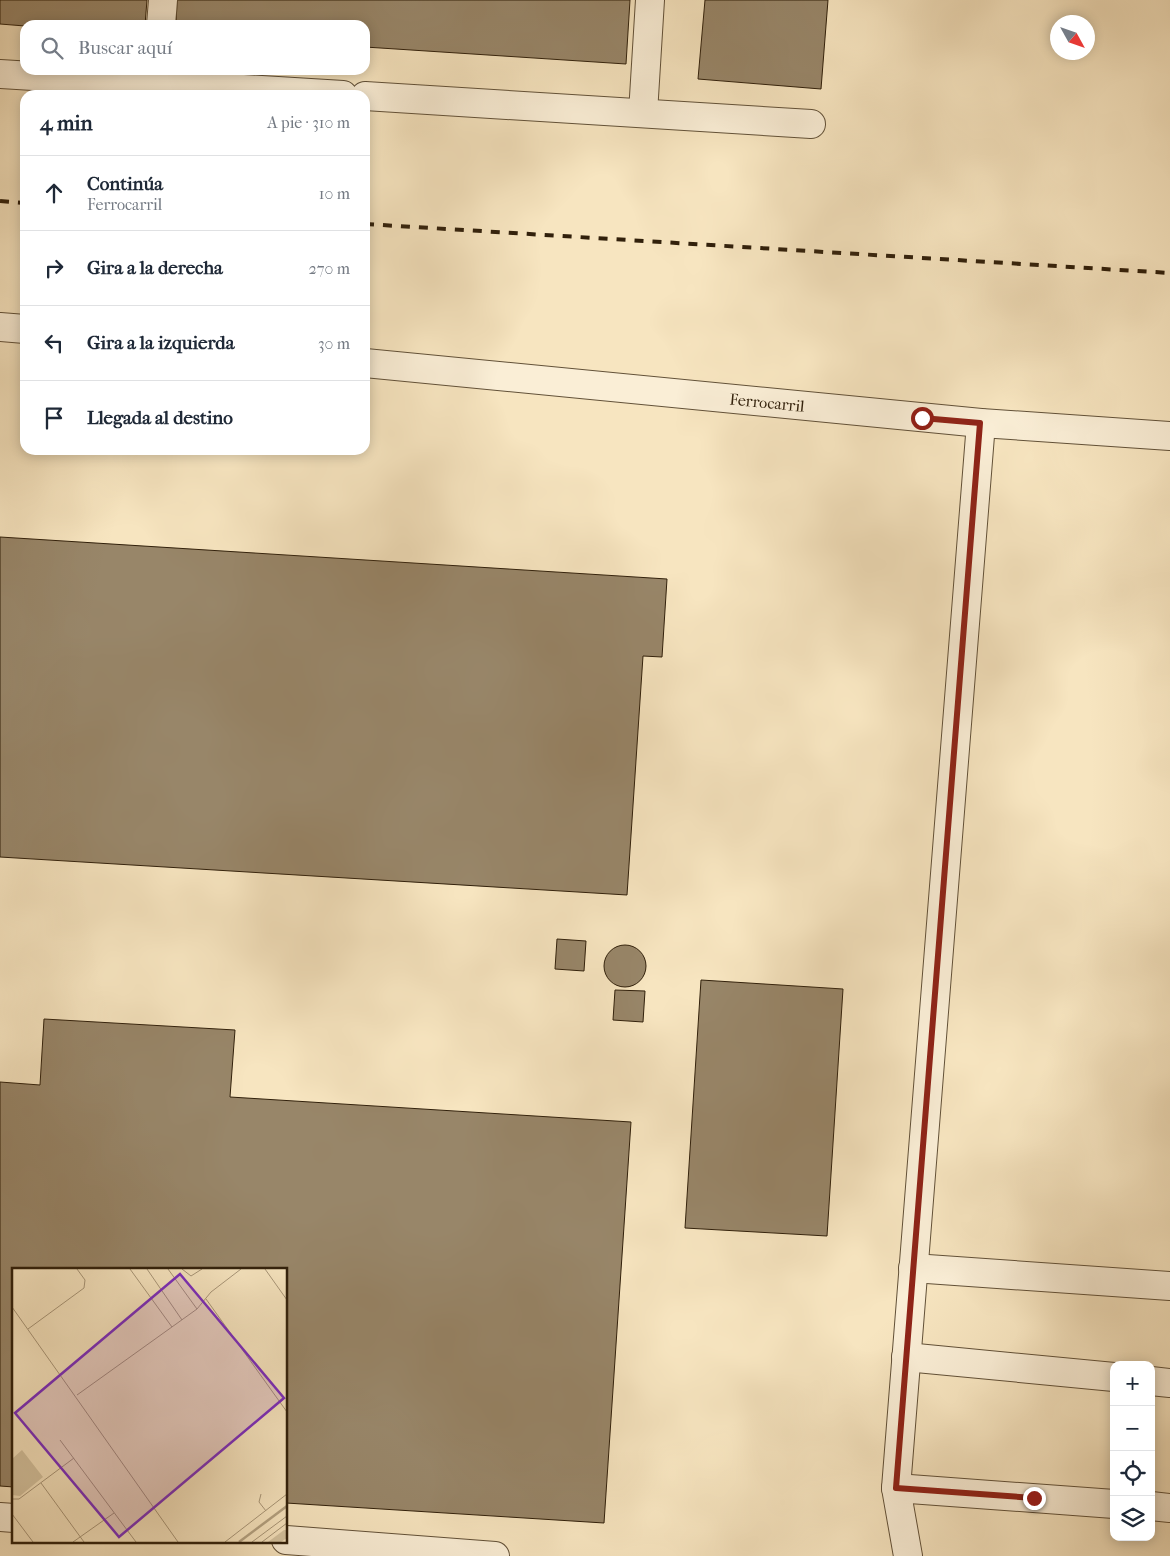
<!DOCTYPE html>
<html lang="es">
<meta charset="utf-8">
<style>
body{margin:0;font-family:"IM FELL French Canon",serif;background:#f6f6f7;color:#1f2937}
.controls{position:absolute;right:15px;bottom:15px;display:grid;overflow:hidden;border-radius:10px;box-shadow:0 2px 12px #0003}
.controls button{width:45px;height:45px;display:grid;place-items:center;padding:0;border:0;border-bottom:1px solid #e0e1e3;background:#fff;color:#1f2937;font:25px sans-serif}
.compass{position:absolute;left:1050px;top:15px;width:45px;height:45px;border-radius:50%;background:#fff;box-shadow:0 2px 12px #0003;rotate:130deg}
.stop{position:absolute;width:15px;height:15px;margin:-11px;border:4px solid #8f2418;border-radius:50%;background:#fff}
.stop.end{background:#8f2418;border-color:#fff;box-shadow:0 1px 5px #0008}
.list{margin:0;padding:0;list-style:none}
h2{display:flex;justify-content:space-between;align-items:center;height:65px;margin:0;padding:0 20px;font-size:21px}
h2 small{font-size:16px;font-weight:400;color:#747a83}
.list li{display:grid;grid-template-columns:32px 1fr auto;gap:15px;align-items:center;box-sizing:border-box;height:75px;padding:0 20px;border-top:1px solid #e0e1e3}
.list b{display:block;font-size:19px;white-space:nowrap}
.list p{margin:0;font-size:16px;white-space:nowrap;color:#747a83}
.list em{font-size:16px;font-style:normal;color:#747a83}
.icon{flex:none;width:28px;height:28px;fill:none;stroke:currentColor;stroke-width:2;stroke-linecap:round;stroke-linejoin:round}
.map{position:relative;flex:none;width:1170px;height:1556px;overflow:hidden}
.search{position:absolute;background:#fff;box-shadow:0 2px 12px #0003;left:20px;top:20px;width:350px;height:55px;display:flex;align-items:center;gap:12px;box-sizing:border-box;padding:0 18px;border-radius:15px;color:#747a83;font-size:19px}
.panel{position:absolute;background:#fff;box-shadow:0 2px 12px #0003;left:20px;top:90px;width:350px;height:365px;border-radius:15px}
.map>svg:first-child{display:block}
.building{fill:#988669;stroke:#31200b}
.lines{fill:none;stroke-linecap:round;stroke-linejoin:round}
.minor-casing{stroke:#625138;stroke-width:30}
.minor{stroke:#faeed6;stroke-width:28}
.rail{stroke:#31200b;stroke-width:4;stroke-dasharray:9 9;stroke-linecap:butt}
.route{stroke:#8f2418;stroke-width:6}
.labels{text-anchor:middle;stroke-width:4;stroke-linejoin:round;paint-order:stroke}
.street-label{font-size:16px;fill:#31200b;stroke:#faeed6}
.inset-river{fill:none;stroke:#b4a282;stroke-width:2.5}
.inset-road{fill:none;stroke:#a89678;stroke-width:1}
.view{fill:#7b2cbf;fill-opacity:0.15;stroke:#7b2cbf;stroke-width:2.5}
.inset-edge{fill:none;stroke:#31200b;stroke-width:2.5}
</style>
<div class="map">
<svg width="1170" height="1556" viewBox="0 0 1170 1556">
<rect width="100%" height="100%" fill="#f7e5c0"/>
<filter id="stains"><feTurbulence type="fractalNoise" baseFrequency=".004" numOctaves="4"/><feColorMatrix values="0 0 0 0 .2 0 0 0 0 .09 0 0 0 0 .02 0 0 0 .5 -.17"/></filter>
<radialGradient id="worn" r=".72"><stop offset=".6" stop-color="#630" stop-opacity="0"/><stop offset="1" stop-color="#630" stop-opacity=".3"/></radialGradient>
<!-- building -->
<path class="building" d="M0,0h147l-2,25 -120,1 -25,-2z
M177,0h453l-4,64 -261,-17v-22h-189z
M705,0h123l-7,89 -123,-10z
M0,537l667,42 -5,78 -19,-1 -16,239 -627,-38z
M557,939l29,2 -2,30 -29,-2z
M604 966a21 21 0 1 1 42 0a21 21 0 1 1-42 0Z
M701,980l142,9 -16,247 -142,-8z
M615,990l30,1 -2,31 -30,-2z
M44,1019l191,11 -5,67 401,25 -27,401 -318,-20v-233h-272v217l-14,-1v-404l40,3z"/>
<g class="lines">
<!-- minor casing -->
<g class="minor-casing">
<g id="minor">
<path d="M161,25l2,-25"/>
<path d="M0,74l343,21"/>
<path d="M365,96l446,28"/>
<path d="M643,113l7,-113"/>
<path d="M0,327l25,2"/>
<path id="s1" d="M365,363l616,60 189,13"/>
<path d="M913,1268l257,18"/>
<path d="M906,1357l208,20"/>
<path d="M1151,1381l19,2"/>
<path d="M896,1488l218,16"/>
<path d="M1151,1506l19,2"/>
<path d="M0,1517l14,1"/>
<path d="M286,1540l209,16"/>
<path d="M908,1556l-12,-68 85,-1065"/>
</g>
</g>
<!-- minor -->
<use href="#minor" class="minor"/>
<!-- rail -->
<path class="rail" d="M0,201l25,2
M365,224l805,49"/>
</g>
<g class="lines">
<!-- route -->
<path class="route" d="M922,418l58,5 -84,1065 138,10"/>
</g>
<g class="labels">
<!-- street labels -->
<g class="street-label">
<text dy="6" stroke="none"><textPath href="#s1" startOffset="404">Ferrocarril</textPath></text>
</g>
</g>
<!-- overview -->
<g transform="translate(12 1268)">
<rect width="275" height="275" fill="#f7e5c0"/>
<path d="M10,182l21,27 -23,19 -8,-1v-36zM272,262h3v8l-6,4h-13z" fill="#d5c4a1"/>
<path class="inset-river" d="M227,274l48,-36"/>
<path class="inset-road" d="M118,1l42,58M135,1l35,51M156,1l29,40M170,1l9,7 11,-7M253,1l22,31M194,31l81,113M0,39l166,235M16,61l56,-41 1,-8 -8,-11M65,127l120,-86 14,-17 30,-23M48,172l76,102M29,215l43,59M249,226l-2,8 7,9M0,231h7l55,-41M0,246l21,28M61,274l41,-29M213,274l62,-48M240,274l35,-26M250,274l25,-19"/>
<path class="view" d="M168,6l104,124 -165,139 -104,-124z"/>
<rect width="275" height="275" class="inset-edge"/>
</g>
<rect width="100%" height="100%" filter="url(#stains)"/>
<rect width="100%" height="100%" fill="url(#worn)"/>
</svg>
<div class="controls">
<button>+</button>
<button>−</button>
<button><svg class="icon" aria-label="locate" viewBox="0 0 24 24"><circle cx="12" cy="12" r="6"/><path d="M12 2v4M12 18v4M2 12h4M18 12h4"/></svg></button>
<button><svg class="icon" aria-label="layers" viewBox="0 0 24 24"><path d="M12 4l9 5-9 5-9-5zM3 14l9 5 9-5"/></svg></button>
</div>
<svg class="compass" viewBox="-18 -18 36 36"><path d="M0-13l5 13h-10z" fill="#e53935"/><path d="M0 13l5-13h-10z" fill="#747a83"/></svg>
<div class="stop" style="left:922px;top:418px"></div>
<div class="stop end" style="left:1034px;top:1498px"></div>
<div class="search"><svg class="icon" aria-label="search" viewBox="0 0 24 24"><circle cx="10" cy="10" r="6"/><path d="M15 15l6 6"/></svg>Buscar aquí</div>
<section class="panel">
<h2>4 min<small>A pie · 310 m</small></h2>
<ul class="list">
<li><svg class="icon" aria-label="ahead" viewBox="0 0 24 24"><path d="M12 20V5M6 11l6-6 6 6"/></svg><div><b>Continúa</b><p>Ferrocarril</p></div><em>10 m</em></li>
<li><svg class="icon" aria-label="right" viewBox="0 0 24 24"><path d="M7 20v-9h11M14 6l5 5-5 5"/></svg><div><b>Gira a la derecha</b></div><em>270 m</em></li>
<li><svg class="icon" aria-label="left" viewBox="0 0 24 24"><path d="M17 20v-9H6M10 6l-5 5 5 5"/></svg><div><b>Gira a la izquierda</b></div><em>30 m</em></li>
<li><svg class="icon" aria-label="arrive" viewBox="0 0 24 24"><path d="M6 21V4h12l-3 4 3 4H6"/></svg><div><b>Llegada al destino</b></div></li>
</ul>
</section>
</div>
